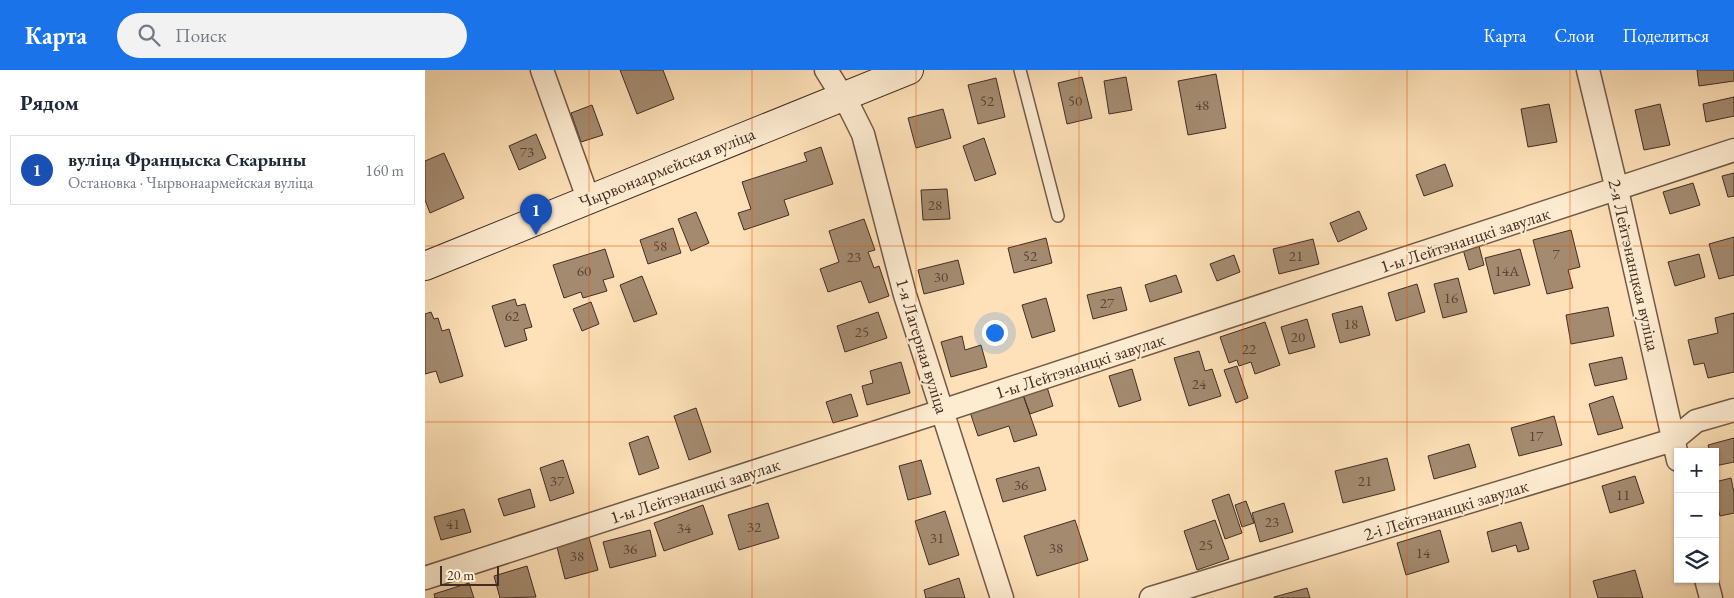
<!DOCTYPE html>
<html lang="ru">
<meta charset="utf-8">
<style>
body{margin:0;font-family:"EB Garamond",serif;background:#f2f2f3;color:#1f2937}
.controls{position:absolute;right:15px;bottom:15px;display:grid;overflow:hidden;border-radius:0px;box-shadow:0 1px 4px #0004}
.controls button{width:45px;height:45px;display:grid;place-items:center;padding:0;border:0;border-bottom:1px solid #e0e1e3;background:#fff;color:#1f2937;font:25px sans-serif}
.scale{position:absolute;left:15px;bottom:12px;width:59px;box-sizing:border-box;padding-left:5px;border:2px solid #432d22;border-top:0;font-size:14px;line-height:18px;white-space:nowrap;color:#432d22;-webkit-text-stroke:4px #feecd1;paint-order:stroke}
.you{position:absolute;left:569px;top:262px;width:18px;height:18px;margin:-12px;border:4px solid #fff;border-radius:50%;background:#1a73e8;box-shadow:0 0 0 8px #1a73e833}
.badge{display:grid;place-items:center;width:32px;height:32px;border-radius:50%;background:#1a73e8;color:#fff;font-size:16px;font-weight:700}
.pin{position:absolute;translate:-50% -41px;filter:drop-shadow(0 1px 2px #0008)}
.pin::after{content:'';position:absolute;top:26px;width:18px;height:15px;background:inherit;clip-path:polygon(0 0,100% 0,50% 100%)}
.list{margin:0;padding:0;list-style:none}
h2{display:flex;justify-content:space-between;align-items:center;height:65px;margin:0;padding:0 20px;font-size:21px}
h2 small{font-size:16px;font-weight:400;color:#747a83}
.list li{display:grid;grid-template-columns:32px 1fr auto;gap:15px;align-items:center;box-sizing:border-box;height:70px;margin:0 10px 10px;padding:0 10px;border:1px solid #e0e1e3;border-radius:0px}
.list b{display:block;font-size:19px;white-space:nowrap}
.list p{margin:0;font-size:16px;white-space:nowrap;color:#747a83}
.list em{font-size:16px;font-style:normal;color:#747a83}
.icon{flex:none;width:28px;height:28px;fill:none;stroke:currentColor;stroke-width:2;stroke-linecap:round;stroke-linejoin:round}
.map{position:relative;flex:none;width:1309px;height:528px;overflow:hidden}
header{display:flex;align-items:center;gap:30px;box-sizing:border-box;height:70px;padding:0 25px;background:#1a73e8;color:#fff}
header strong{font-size:24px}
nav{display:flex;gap:28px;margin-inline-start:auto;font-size:18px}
.search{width:350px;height:45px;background:#f2f2f3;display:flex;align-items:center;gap:12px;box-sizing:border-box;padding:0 18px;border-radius:28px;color:#747a83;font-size:19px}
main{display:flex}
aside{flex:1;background:#fff}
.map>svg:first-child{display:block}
.building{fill:#a48b70;stroke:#432d22}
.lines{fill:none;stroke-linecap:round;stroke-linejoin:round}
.service-casing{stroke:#725a48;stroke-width:14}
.minor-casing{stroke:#725a48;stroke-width:25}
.secondary-casing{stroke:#432d22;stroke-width:30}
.service{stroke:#feecd1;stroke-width:11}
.minor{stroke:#feecd1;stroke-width:22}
.secondary{stroke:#feecd1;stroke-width:28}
.grid{fill:none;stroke:#e0570d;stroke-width:1;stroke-opacity:0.55}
.labels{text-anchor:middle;stroke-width:4;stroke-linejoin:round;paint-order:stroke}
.number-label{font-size:15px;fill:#5b4436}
.street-label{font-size:18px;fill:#432d22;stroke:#feecd1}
</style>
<header>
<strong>Карта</strong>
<div class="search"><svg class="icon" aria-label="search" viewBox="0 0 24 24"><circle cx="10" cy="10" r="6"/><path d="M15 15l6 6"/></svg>Поиск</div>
<nav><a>Карта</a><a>Слои</a><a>Поделиться</a></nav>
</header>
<main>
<aside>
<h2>Рядом<small></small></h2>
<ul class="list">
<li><span class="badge" style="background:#1a4fb4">1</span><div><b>вуліца Францыска Скарыны</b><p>Остановка · Чырвонаармейская вуліца</p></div><em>160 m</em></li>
</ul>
</aside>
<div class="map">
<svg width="1309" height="528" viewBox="0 0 1309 528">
<rect width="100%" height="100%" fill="#fee1b8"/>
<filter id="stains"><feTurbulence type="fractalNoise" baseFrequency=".004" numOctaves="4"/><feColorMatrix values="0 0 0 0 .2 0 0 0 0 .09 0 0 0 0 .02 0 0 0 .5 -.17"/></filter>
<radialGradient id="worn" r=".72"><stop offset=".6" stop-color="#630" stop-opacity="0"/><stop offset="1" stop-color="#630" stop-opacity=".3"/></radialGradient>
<!-- building -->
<path class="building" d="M195,0h43l11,29 -37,15z
M1272,0h37v11l-35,5z
M791,4l10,54 -38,7 -10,-54z
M657,7l10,41 -25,6 -9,-41z
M701,7l6,33 -23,4 -5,-33z
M571,8l9,39 -27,7 -10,-39z
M1309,27v19l-28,6 -3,-18z
M1124,34l8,38 -29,5 -7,-38z
M1235,34l10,41 -26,5 -9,-40z
M167,35l11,30 -22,7 -10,-29z
M518,39l8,29 -35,10 -8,-30z
M111,64l10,24 -27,12 -10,-24z
M559,68l12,36 -21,7 -12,-35z
M396,77l12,37 -49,16 5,15 -45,15 -6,-17 13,-4 -9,-27 65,-21 -3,-8z
M19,83l20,45 -34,15 -5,-13v-39z
M1020,94l8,22 -29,10 -8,-21z
M1309,103v23l-6,1 -6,-21z
M1268,113l7,22 -30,9 -7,-22z
M522,119l3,30 -27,1 -2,-30z
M934,141l8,18 -29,13 -8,-19z
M271,142l13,31 -18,8 -13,-32z
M439,149l11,31 -7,2 6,16 5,-2 10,30 -20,7 -8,-22 -33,11 -8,-23 19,-7 -10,-31z
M248,158l8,25 -33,11 -8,-24z
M1146,160l9,37 -12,3 5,18 -26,6 -14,-54z
M1309,167v38l-15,4 -10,-35z
M621,168l6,25 -38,10 -6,-25z
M888,169l6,25 -40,10 -6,-25z
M1053,172l6,23 -15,5 -7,-24z
M180,179l9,28 -11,3 4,11 -24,7 -2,-6 -17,6 -11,-33z
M1095,179l10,36 -36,9 -9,-36z
M1274,184l6,23 -30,9 -7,-24z
M809,185l6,17 -23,9 -7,-17z
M533,190l6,24 -40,10 -6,-24z
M751,205l6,17 -32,10 -5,-17z
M217,206l15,38 -23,8 -14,-37z
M1033,208l9,34 -24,6 -9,-34z
M992,214l8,28 -29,9 -8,-28z
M696,217l6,23 -34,9 -6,-24z
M621,228l9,33 -23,7 -10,-33z
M90,229l2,7 8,-2 7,23 -8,2 3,11 -22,7 -13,-41z
M166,232l8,22 -17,7 -9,-22z
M937,236l8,29 -30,8 -8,-29z
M1183,237l6,29 -43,8 -5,-29z
M6,242l3,7 4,-1 4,13 7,-2 14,47 -23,7 -4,-12 -11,3v-60z
M453,242l9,26 -42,14 -8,-26z
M1309,243v59l-26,6 -4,-15 -10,2 -6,-25 30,-7 -3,-15z
M882,249l8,28 -26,7 -8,-27z
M840,252l15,43 -25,9 -4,-12 -12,4 -2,-6 -8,3 -9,-26z
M537,266l3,14 16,-5 6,22 -36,10 -10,-35z
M774,281l6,20 7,-2 9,27 -32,10 -15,-48z
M1197,287l5,22 -32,7 -6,-22z
M476,292l9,31 -43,12 -5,-19 11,-3 -3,-12z
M812,296l11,32 -12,5 -12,-33z
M707,299l9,31 -22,7 -10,-31z
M621,314l7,22 -23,8 -8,-22z
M597,322l15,43 -23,7 -5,-16 -31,10 -9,-27z
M426,324l7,22 -25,7 -7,-21z
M1188,326l10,32 -25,7 -9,-31z
M271,338l15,44 -22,8 -15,-44z
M1129,346l8,29 -43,11 -8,-28z
M223,366l11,32 -20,7 -10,-32z
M1309,368v24l-19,4v-14h-5l-2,-7z
M1044,374l7,23 -42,12 -6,-23z
M962,388l8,32 -52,13 -8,-32z
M138,390l11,33 -24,8 -10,-33z
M496,390l10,34 -23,6 -9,-34z
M614,397l7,23 -43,12 -7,-23z
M1210,406l9,27 -34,10 -8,-27z
M1306,408l3,15v20l-14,3 -5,-19v-15z
M105,419l5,18 -31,9 -6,-17z
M804,424l13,39 -17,6 -13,-39z
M821,431l8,22 -12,4 -7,-22z
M343,433l11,35 -40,12 -11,-35z
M859,433l9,29 -33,10 -8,-29z
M278,435l10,29 -49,17 -10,-28z
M39,439l7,23 -30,8 -7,-23z
M520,441l14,44 -30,10 -14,-44z
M650,450l13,40 -51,16 -13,-40z
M790,450l14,39 -32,11 -13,-39z
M1096,452l8,27 -11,3 -2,-7 -24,7 -5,-20z
M225,460l6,26 -46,12 -7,-26z
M1015,460l9,32 -43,13 -9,-32z
M163,464l10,36 -33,9 -9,-36z
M102,496l9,31 -36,1 -6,-22z
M1210,500l8,28h-45l-5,-17z
M534,508l6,20h-39l-2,-8z
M44,513l5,15h-39l-1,-4z
M882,518l3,10h-36v-1z"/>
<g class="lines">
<!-- service casing -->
<g class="service-casing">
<path id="service" d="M595,0l38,146"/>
</g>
<!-- minor casing -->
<g class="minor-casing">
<path id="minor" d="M117,0l47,131
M401,0l25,40 12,24 42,161 97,303
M1163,0l29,120 61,270
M0,508l517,-167 792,-261
M1281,509l5,19
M726,528l522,-158 23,-19 38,-11"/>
</g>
<!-- secondary casing -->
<g class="secondary-casing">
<path id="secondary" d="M0,196l484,-196"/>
</g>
<!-- service -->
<use href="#service" class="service"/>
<!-- minor -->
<use href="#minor" class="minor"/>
<!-- secondary -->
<use href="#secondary" class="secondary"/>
</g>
<!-- grid -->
<path class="grid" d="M164,0v528M327,0v528M491,0v528M654,0v528M818,0v528M982,0v528M1145,0v528M0,176h1309M0,352h1309"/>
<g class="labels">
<!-- number labels -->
<g class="number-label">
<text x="562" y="36">52</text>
<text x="650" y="36">50</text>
<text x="777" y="40">48</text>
<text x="102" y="87">73</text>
<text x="510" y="140">28</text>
<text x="235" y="181">58</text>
<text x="1131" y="189">7</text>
<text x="605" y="191">52</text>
<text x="871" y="191">21</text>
<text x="429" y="192">23</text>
<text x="159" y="206">60</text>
<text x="1082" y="206">14А</text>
<text x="516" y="212">30</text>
<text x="1026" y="233">16</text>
<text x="682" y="238">27</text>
<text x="87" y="251">62</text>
<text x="926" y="259">18</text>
<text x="437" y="267">25</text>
<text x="873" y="272">20</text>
<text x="824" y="284">22</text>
<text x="774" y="319">24</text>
<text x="1111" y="371">17</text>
<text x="132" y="416">37</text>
<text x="940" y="416">21</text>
<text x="596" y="420">36</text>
<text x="1198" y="430">11</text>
<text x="847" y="457">23</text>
<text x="28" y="459">41</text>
<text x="329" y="462">32</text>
<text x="259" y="463">34</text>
<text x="512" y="473">31</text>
<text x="781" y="480">25</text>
<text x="631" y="483">38</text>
<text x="205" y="484">36</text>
<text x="998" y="488">14</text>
<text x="152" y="491">38</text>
</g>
<!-- street labels -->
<g class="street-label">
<text transform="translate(242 98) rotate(-22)" y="6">Чырвонаармейская вуліца</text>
<text transform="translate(1040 170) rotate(-18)" y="6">1-ы Лейтэнанцкі завулак</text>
<text transform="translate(1209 195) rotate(77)" y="6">2-я Лейтэнанцкая вуліца</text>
<text transform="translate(497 276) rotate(73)" y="6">1-я Лагерная вуліца</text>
<text transform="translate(655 296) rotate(-18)" y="6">1-ы Лейтэнанцкі завулак</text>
<text transform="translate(270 421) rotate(-18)" y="6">1-ы Лейтэнанцкі завулак</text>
<text transform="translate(1021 440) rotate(-17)" y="6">2-і Лейтэнанцкі завулак</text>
</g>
</g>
<rect width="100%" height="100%" filter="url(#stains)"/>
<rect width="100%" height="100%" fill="url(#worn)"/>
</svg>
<div class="controls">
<button>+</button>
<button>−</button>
<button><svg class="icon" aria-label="layers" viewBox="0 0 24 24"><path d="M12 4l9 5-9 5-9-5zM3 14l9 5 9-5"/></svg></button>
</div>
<div class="scale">20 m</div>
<div class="you"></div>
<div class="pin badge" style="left:111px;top:165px;background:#1a4fb4">1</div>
</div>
</main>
